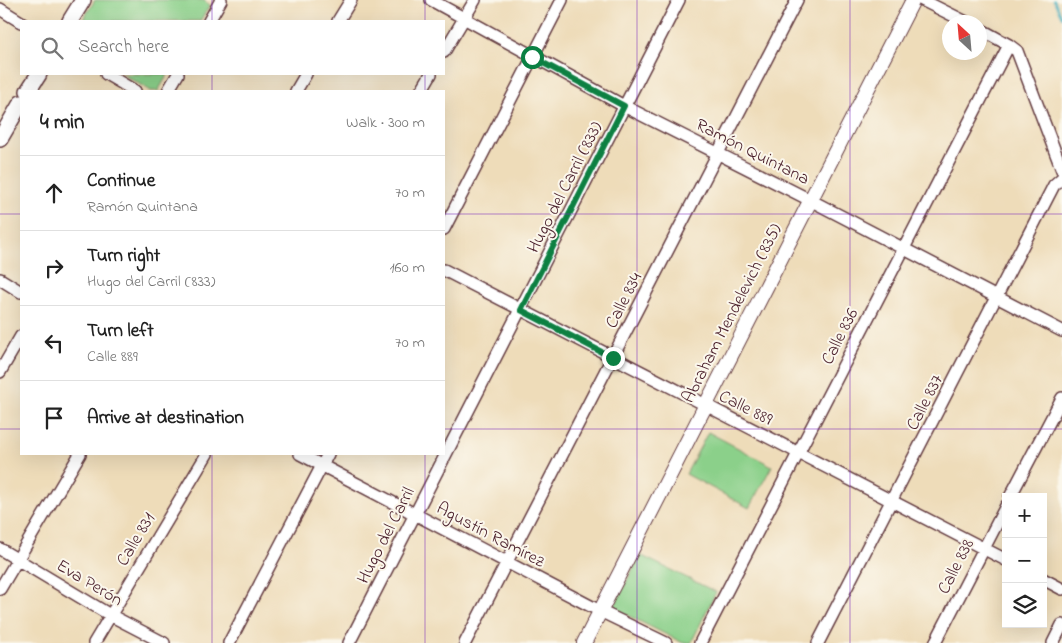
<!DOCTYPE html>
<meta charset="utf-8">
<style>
body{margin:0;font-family:"Indie Flower",sans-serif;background:#f2f2f2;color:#222}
.controls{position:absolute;right:15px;bottom:15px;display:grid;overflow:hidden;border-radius:0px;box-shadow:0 5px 20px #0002}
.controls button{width:45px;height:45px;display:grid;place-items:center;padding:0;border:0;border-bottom:1px solid #e0e0e0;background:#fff;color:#222;font:25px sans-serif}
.compass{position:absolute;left:942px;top:15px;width:45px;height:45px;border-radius:50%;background:#fff;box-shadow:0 5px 20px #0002;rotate:334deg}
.stop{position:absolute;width:15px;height:15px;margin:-11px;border:4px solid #0b8043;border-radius:50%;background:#fff}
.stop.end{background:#0b8043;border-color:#fff;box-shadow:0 1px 5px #0008}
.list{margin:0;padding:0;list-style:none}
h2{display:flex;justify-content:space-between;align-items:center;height:65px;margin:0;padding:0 20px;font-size:21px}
h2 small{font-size:16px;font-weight:400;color:#767676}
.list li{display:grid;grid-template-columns:32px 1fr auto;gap:15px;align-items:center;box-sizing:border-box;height:75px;padding:0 20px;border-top:1px solid #e0e0e0}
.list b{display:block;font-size:19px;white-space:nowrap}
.list p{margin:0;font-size:16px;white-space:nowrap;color:#767676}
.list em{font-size:16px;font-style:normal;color:#767676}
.icon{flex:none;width:28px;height:28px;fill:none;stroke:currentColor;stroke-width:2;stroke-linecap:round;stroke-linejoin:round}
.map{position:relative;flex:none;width:1062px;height:643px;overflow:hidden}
.search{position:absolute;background:#fff;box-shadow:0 5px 20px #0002;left:20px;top:20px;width:425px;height:55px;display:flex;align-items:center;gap:12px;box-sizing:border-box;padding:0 18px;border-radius:0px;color:#767676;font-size:19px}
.panel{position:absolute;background:#fff;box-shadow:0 5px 20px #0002;left:20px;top:90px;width:425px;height:365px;border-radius:0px}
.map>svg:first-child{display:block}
.green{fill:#8bd08a;stroke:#6a785a}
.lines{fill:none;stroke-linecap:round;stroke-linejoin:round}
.stream{stroke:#3dabbb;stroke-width:2.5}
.minor-casing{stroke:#633b40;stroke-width:14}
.tertiary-casing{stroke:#633b40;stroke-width:16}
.secondary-casing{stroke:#633b40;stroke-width:18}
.minor{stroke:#fff;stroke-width:11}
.tertiary{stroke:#fff;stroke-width:14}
.secondary{stroke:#fff;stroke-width:15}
.route{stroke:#0b8043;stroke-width:6}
.grid{fill:none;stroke:#7b2cbf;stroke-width:1;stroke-opacity:0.55}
.labels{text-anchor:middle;stroke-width:4;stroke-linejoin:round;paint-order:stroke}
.street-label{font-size:18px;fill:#4a1f2b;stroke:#fbf7ec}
</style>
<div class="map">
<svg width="1062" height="643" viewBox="0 0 1062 643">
<rect width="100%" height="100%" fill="#fbf7ec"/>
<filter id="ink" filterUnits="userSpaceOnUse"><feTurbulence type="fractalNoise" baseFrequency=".02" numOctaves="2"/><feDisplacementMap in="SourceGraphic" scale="10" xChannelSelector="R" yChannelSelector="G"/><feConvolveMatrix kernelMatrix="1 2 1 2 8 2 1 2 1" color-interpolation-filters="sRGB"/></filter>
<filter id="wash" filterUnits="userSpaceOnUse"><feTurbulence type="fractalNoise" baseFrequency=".0096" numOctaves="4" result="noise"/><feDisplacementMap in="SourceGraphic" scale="20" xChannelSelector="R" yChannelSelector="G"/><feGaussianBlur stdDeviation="1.12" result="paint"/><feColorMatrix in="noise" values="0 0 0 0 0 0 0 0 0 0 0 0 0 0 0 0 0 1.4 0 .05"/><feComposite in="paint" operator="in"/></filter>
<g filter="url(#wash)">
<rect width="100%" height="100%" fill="#eedcb9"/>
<!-- green -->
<path class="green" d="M95,0h108l7,5 -10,16h-118z
M122,74h46l-10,17h-7z
M708,432l64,34 -23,42 -63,-34z
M640,555l76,37 -25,51h-8l-70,-35z"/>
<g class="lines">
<!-- stream -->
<path class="stream" d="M1054,0l8,17"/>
</g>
</g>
<g filter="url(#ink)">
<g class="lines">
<!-- minor casing -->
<g class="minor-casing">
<path id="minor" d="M431,0l193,106 186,94 252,131
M922,0l44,22
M0,9l21,13
M209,21l12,-21
M338,21l13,-21
M980,29l29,16 8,6 45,119
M444,52l31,-52
M106,74l29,17
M168,91l10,-17
M296,91l10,-17
M421,91l10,-17
M444,229l118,-229
M444,270l562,290
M0,279l21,13
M0,372l21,-36
M300,454l300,157 66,32
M1010,497l52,-99
M0,549l110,66 54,28
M1043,579l19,10
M0,589l80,-135
M94,643l113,-189
M229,643l99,-189
M349,643l330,-643
M465,643l332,-643
M700,643l309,-598
M818,643l236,-458 8,-7
M935,643l71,-137
M1053,643l9,-18"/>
</g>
<!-- tertiary casing -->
<g class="tertiary-casing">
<path id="tertiary" d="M584,643l329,-643"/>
</g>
<!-- secondary casing -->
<g class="secondary-casing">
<path id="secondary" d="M70,21l13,-21
M28,91l11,-17
M0,139l21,-36"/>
</g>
<!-- minor -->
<use href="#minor" class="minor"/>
<!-- tertiary -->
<use href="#tertiary" class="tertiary"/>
<!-- secondary -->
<use href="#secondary" class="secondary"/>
</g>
</g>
<g class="lines" filter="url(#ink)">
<!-- route -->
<path class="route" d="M532,57l92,49 -103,204 92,48"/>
</g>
<!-- grid -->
<path class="grid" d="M212,0v21M425,0v21M637,0v643M850,0v643M212,74v17M425,74v17M0,214h21M444,214h618M0,429h21M444,429h618M212,454v189M425,454v189"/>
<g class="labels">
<!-- street labels -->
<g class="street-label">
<text transform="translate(753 151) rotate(27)" y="6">Ramón Quintana</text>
<text transform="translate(564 187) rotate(-63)" y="6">Hugo del Carril (833)</text>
<text transform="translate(623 300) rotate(-63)" y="6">Calle 834</text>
<text transform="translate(731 313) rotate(-63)" y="6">Abraham Mendelevich (835)</text>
<text transform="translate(839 336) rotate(-63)" y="6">Calle 836</text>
<text transform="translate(924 402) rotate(-63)" y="6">Calle 837</text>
<text transform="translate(746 407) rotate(27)" y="6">Calle 889</text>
<text transform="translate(491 534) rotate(28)" y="6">Agustín Ramírez</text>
<text transform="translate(385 535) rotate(-63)" y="6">Hugo del Carril</text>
<text transform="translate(135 539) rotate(-59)" y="6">Calle 831</text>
<text transform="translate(955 566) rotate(-63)" y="6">Calle 838</text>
<text transform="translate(90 582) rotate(31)" y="6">Eva Perón</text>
</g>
</g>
</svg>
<div class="controls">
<button>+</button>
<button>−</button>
<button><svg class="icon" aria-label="layers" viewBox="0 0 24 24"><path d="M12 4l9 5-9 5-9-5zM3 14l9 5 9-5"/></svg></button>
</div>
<svg class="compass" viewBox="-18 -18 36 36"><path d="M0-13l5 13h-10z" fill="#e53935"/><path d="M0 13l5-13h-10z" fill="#767676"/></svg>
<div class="stop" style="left:532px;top:57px"></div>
<div class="stop end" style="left:613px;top:358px"></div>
<div class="search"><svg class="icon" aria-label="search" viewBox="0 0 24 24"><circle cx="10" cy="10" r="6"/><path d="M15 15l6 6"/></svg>Search here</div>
<section class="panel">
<h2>4 min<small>Walk · 300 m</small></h2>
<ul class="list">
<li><svg class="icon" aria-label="ahead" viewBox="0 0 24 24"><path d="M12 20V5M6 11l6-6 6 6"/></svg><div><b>Continue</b><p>Ramón Quintana</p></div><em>70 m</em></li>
<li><svg class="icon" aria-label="right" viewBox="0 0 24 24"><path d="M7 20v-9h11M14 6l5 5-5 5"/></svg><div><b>Turn right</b><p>Hugo del Carril (833)</p></div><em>160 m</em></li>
<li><svg class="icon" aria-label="left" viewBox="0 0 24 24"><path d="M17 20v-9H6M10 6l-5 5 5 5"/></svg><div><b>Turn left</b><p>Calle 889</p></div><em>70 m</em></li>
<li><svg class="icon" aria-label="arrive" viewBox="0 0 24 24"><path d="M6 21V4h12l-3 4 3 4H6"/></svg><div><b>Arrive at destination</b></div></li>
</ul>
</section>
</div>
